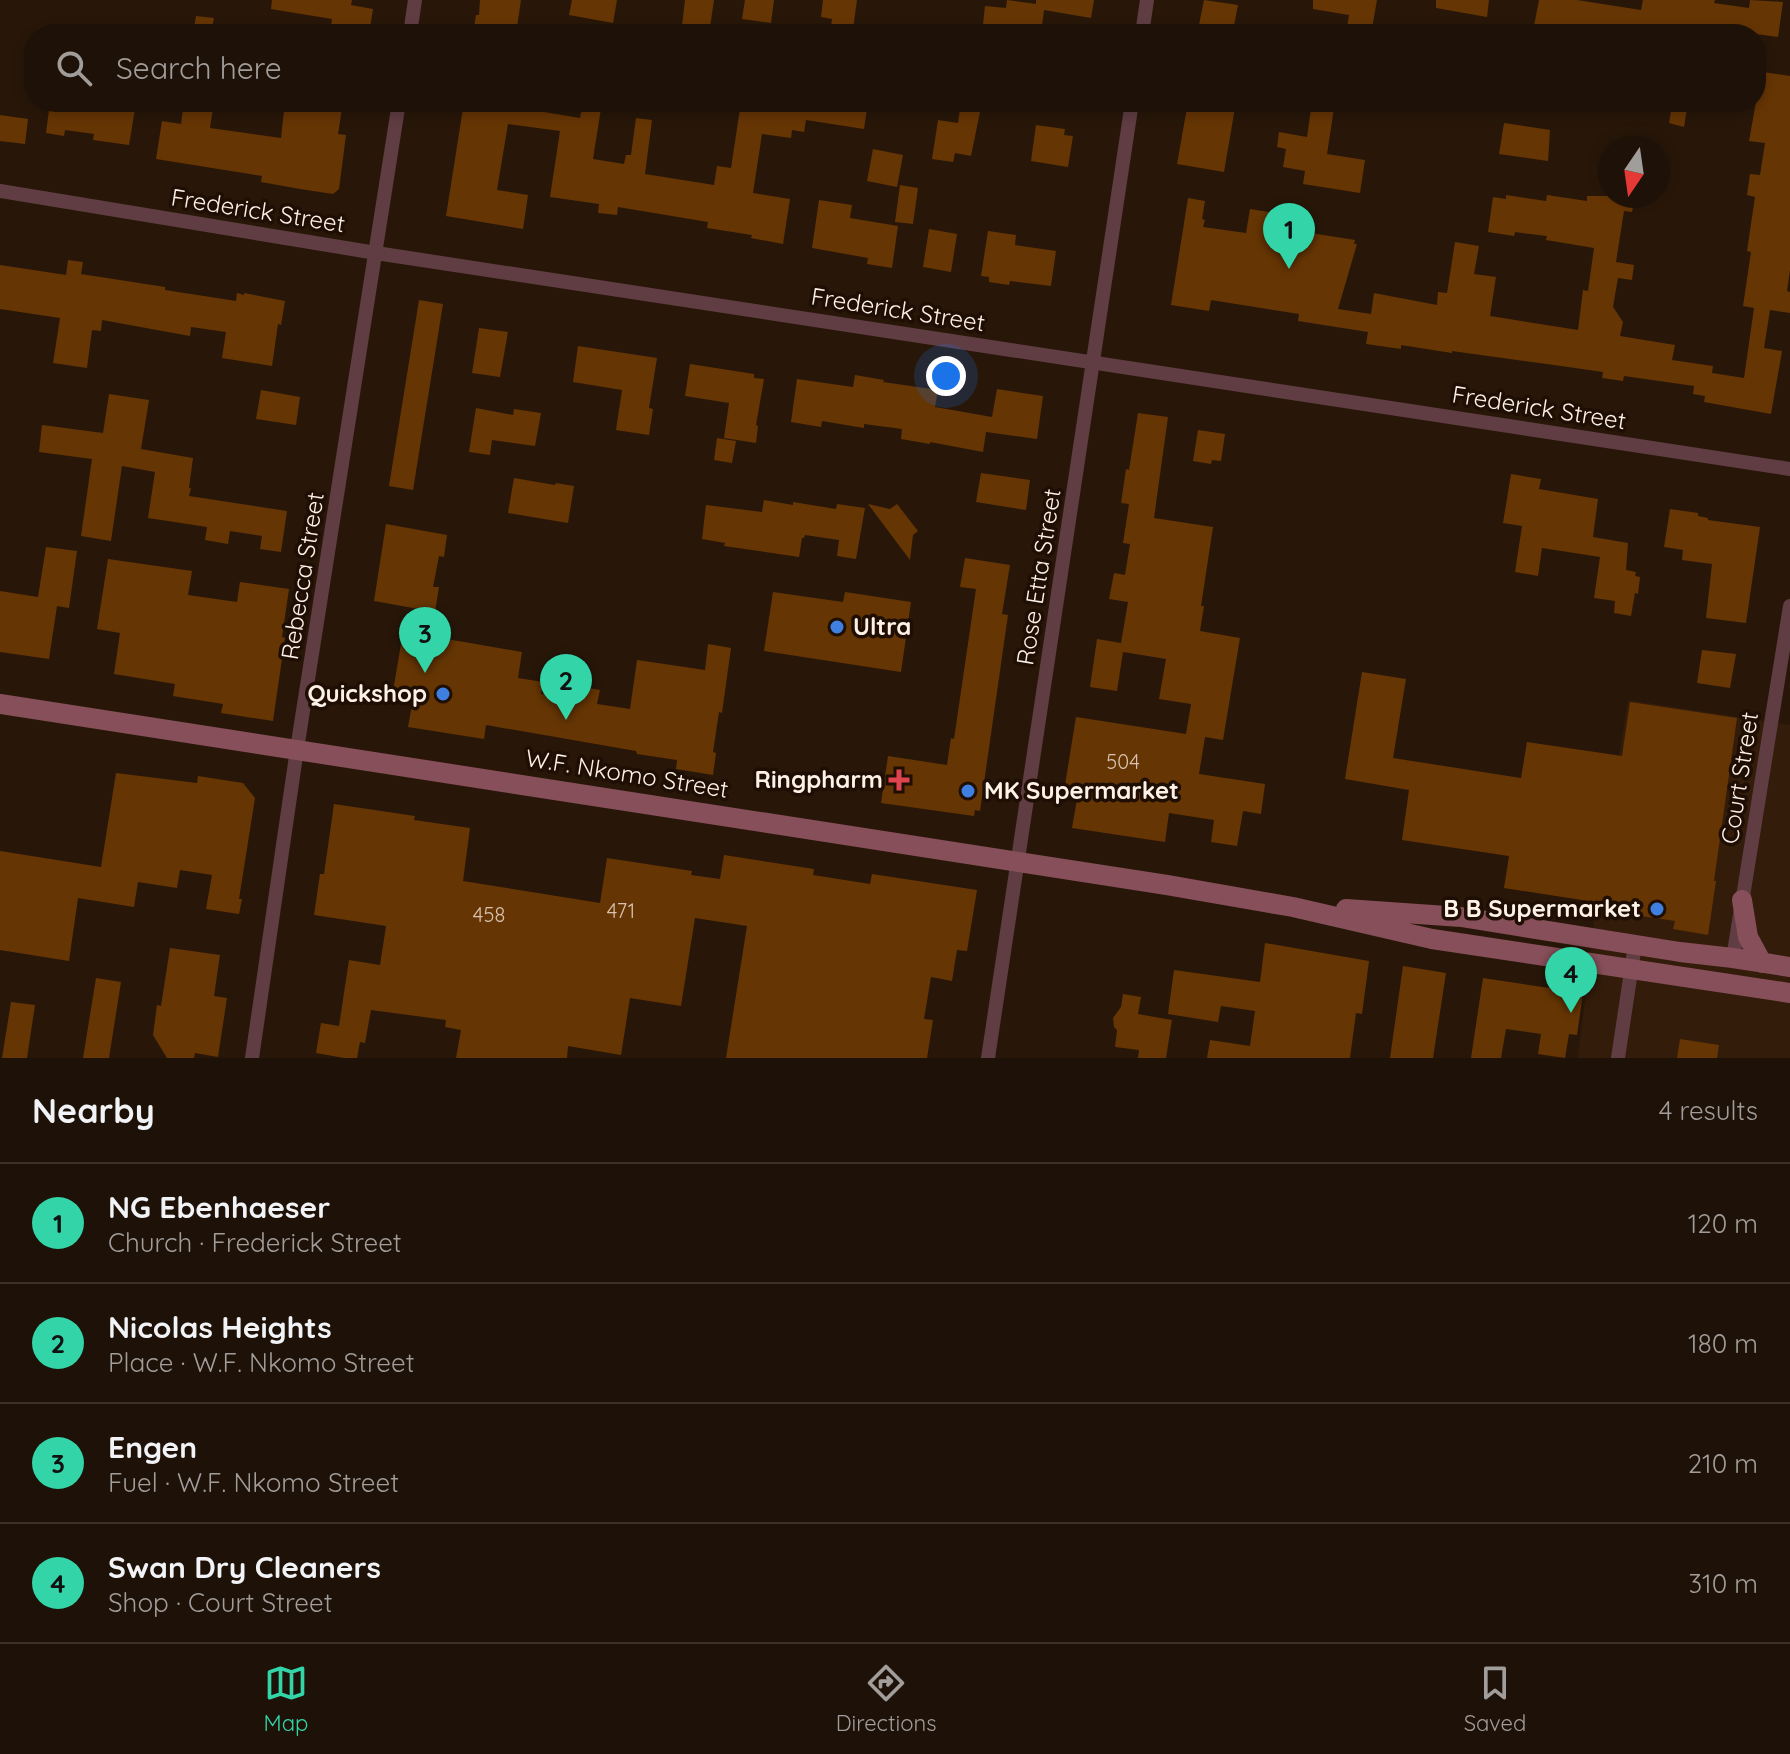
<!DOCTYPE html>
<meta charset="utf-8">
<style>
body{margin:0;font-family:Quicksand,sans-serif;background:#2b1f15;color:#f1f3f6}
.compass{position:absolute;left:1598px;top:136px;width:72px;height:72px;border-radius:50%;background:#1e1107;box-shadow:0 4px 12px #0003;rotate:193deg}
.you{position:absolute;left:946px;top:376px;width:28px;height:28px;margin:-20px;border:6px solid #fff;border-radius:50%;background:#1a73e8;box-shadow:0 0 0 12px #1a73e833}
.badge{display:grid;place-items:center;width:52px;height:52px;border-radius:50%;background:#33d4a8;color:#111;font-size:26px;font-weight:700}
.pin{position:absolute;translate:-50% -66px;filter:drop-shadow(0 2px 4px #0008)}
.pin::after{content:'';position:absolute;top:42px;width:28px;height:24px;background:inherit;clip-path:polygon(0 0,100% 0,50% 100%)}
.list{margin:0;padding:0;list-style:none}
h2{display:flex;justify-content:space-between;align-items:center;height:104px;margin:0;padding:0 32px;font-size:34px}
h2 small{font-size:26px;font-weight:400;color:#a19d9b}
.list li{display:grid;grid-template-columns:52px 1fr auto;gap:24px;align-items:center;box-sizing:border-box;height:120px;padding:0 32px;border-top:2px solid #3c3128}
.list b{display:block;font-size:30px;white-space:nowrap}
.list p{margin:0;font-size:26px;white-space:nowrap;color:#a19d9b}
.list em{font-size:26px;font-style:normal;color:#a19d9b}
.icon{flex:none;width:44px;height:44px;fill:none;stroke:currentColor;stroke-width:2;stroke-linecap:round;stroke-linejoin:round}
.map{position:relative;flex:none;width:1790px;height:1058px;overflow:hidden}
.search{position:absolute;background:#1e1107;box-shadow:0 4px 12px #0003;left:24px;right:24px;top:24px;height:88px;display:flex;align-items:center;gap:20px;box-sizing:border-box;padding:0 28px;border-radius:32px;color:#a19d9b;font-size:30px}
.sheet{height:584px;background:#1e1107}
nav{display:flex;justify-content:space-around;align-items:center;box-sizing:border-box;height:112px;border-top:2px solid #3c3128;background:#1e1107;font-size:22px;color:#a19d9b}
nav a{display:grid;justify-items:center;gap:4px}
nav .on{color:#33d4a8}
.map>svg:first-child{display:block}
.built{fill:#331c0a}
.building{fill:#663504}
.lines{fill:none;stroke-linecap:round;stroke-linejoin:round}
.minor{stroke:#603d43;stroke-width:14}
.secondary{stroke:#874f59;stroke-width:20}
.shop-dot{fill:#3f7fe0;stroke:#1e0e03;stroke-width:3}
.health-dot{fill:#e0444e;stroke:#1e0e03;stroke-width:3}
.labels{text-anchor:middle;stroke-width:7;stroke-linejoin:round;paint-order:stroke}
.number-label{font-size:20px;fill:#d8c2af}
.street-label{font-size:24px;fill:#fef1e8;stroke:#1e0e03}
.poi-label{font-size:24px;font-weight:bold;fill:#fef1e8;stroke:#1e0e03;text-anchor:end}
</style>
<div class="map">
<svg width="1790" height="1058" viewBox="0 0 1790 1058">
<rect width="100%" height="100%" fill="#281709"/>
<!-- built -->
<path class="built" d="M1628,700l162,25v333h-212l17,-146z"/>
<!-- building -->
<path class="building" d="M272,0h80l-1,5 22,4 -4,25h-22l-17,-2 2,-13 -61,-10z
M480,0h41l-5,34h-43l3,-19h3z
M572,0h45l-4,23 -44,-8z
M685,0h29l-5,34h-28z
M745,0h29l-3,23 -29,-4z
M823,0h34l-4,29 -22,-3 1,-7 -11,-2z
M1007,0l29,4v-4h58l-3,18 -47,-8 -3,24h-59l3,-28 21,2z
M1204,0l34,5 -5,26 -34,-6z
M1313,0h64l-6,34h-25l3,-19 -36,-6z
M1436,0h53l-2,17 -51,-9z
M1539,0h38l64,10 2,-10h72l-1,3 35,5 1,-8 33,2 -5,35 -22,-3h-211l1,-6 -12,-2z
M196,16l18,2 -3,16h-18z
M1756,71l34,5v194l-3,21 3,1v21l-20,-3 -6,38 18,3 -11,63 -67,-12 1,-6 -12,-2 1,-8 -70,-10 -1,5 -21,-3 1,-6 -49,-7 -102,-14v2l-51,-8v4l-35,-5 2,-12 -70,-11 1,-7 -88,-14 -2,11 -38,-6 17,-107 17,3 -3,18 3,1 -2,7 43,6 4,-24 45,7 -3,14 63,10 -1,4h3l-19,65 33,5 3,-21 63,12 1,-13 9,1 8,-51 24,4 -5,28 22,3 -6,39 88,14 5,-40 5,1 6,-43 -48,-8 1,-4 -32,-4 -1,4 -26,-4 5,-35 13,2v-4l40,6 1,-6 40,6v-5h48l-3,16 -8,-1 -8,51 18,3 -2,15 -14,-2 -5,29 10,15 -3,14 55,9 -3,15 41,6 -1,7 32,5 10,-70 -11,-2 8,-54 -4,-1 8,-54 -8,-2 3,-21 10,1 5,-32 -16,-2 7,-39z
M50,102h79l3,6 3,1 -6,36 -36,-5 1,-6 -29,-4 -1,6 -18,-3z
M184,102h30l-4,26 71,10 4,-36h58l-5,32 8,1 -7,54 -6,5 -33,-5 -39,-7 1,-6 -106,-17 6,-38 19,3z
M464,102h82l-2,10 36,6 3,-16h19l-9,57 31,5 2,-9h5l5,-37 16,2 -7,54 69,11 3,-19 14,2 10,-66h127l-4,27 -58,-9 -2,12 -12,-2 -1,8 -29,-4 -9,59 37,6 -7,45 -32,-6 1,-3 -45,-7 1,-6 -90,-15 -1,8 -19,-2 1,-9 -49,-7 10,-66 -52,-7 -11,66 31,5 -5,34 -77,-13z
M961,102h21l-11,54 -16,-3 -2,9 -21,-3 6,-39 20,3z
M1188,102h48l-12,70 -47,-8z
M1312,102h23l-8,52 38,6 -5,33 -57,-9 2,-13 -22,-4 3,-18 -9,-2 2,-15 28,5z
M1672,105l15,3 -3,19 -15,-4z
M0,115l28,4 -3,25 -25,-3z
M1504,123l46,7 -2,31 -49,-7z
M1036,125l29,4 -1,6 9,1 -5,31 -37,-6z
M873,149l30,6 -6,32 -30,-6z
M900,185l18,3 -5,36 -18,-2z
M819,200l33,5 -2,13 48,8 -6,42 -25,-4 1,-6 -56,-10z
M929,229l28,5 -6,38 -28,-5z
M988,231l28,4 -1,10 41,6 -5,35 -41,-5 -1,4 -20,-3v-5l-8,-1z
M68,260l15,2 -2,12 84,13v3l71,11 1,-8 7,2v-2l41,8 -4,24 -3,-1 -6,42 -50,-8 4,-26 -35,-5 -1,9 -88,-16 -1,11 -9,-1 -5,38 -34,-5 7,-45 -60,-9v-44l66,10z
M419,300l24,4 -30,186 -24,-4z
M479,328l29,4 -8,45 -28,-4z
M578,346l79,12 -8,50 4,1 -4,26 -33,-5 6,-40 -49,-8z
M690,364l64,10v4l10,1 -8,46 2,1 -2,17 -32,-5 5,-35 -44,-7z
M855,375l29,5 -1,2 55,8 -3,17 57,10 5,-28 46,7 -6,43 -51,-7 -3,20 -53,-10v2l-29,-5 1,-10 -38,-5v4l-42,-7 -1,6 -30,-5 6,-43 56,8z
M261,390l39,7 -4,28 -40,-6z
M109,394l40,6 -8,49 52,9 -4,30h2l-2,8 98,15 -6,41 -21,-3 2,-13 -32,-5 -2,13 -23,-4 2,-13 -59,-9 7,-46 -33,-6 -11,75 -30,-5 11,-77 -53,-7 3,-27 61,8z
M476,408l37,7 1,-6 27,4 -6,33 -43,-6 -2,15 -21,-3z
M1138,413l30,4 -14,101 59,9 -12,79h3l-4,25 40,7 -17,102 -18,-3 -6,37 66,10 -4,30 -18,-3 -6,35 -26,-4 3,-22 -45,-7 -4,29 -93,-14 6,-35 -14,-2 12,-74 110,17 5,-30 -32,-5 7,-40 -43,-7 -6,39 -27,-4 7,-48 24,4 7,-41 -19,-3 5,-26 11,2 5,-31 -7,-1 6,-39 -8,-1 5,-34 3,1z
M1198,430l27,4 -4,27 -9,-1 -1,4 -18,-3z
M717,438l19,3 -4,22 -18,-3z
M981,473l49,7 -4,30 -50,-8z
M1511,474l30,5 -2,10 59,10 -5,38 35,6 -2,27 10,2 -1,4 5,1 -2,17 -3,-1 -4,23 -17,-3 1,-12 -21,-3 6,-41 -58,-9 -4,28 -23,-4 7,-46 -19,-3z
M514,478l41,7 1,-2 18,3 -6,37 -60,-10z
M764,500l29,5v-3l43,7 1,-5 28,4 -9,51 -19,-3 2,-16 -34,-5 -1,3h-2l-3,19 -75,-11 1,-3 -23,-4 4,-34 56,7z
M868,504l22,5 7,-5 21,27 -5,4 -3,25z
M1670,509l28,4v3l10,2v2l52,7 -14,96 -40,-5 6,-54 -30,-4 1,-10 -19,-3z
M386,524l61,11 -3,22 -5,-1 -6,31h6l-4,25 -61,-11z
M46,547l31,4 -8,57 -12,-2 -8,53 -49,-7v-61l38,6z
M965,558l45,7 -8,49 6,1 -28,196 -5,-1 -1,6 -93,-13 7,-47 59,9 4,-27 3,1 22,-150 -16,-2z
M108,559l84,12 -4,24 49,7 3,-20 49,7 -7,48 3,1 -12,83 -52,-8 2,-9 -50,-8 2,-12 -61,-10 6,-41 -23,-4z
M773,592l70,10 2,-10 66,10 -10,70 -137,-21z
M424,635l98,17 -4,26 25,4 -2,12 40,7 2,-14 17,3 -3,14 33,5 7,-49 68,10 3,-26 23,4 -9,65 -3,-1 -6,40 3,1 -3,22 -37,-6 1,-9 -40,-6 -1,-3 -150,-26 -2,14 -76,-12 6,-33 -21,-3 8,-47 21,4z
M1702,650l34,4 -6,34 -33,-5z
M1362,672l44,7 -13,79 128,20 6,-36 95,14 8,-54 107,16 -23,163h2l-8,54 -35,-6 2,-8 -75,-11 1,-7 -97,-15 5,-32 -107,-16 7,-50 -64,-11z
M116,773l81,10 1,-7 45,7 12,15 -16,101h3l-3,15 -33,-5 6,-34 -32,-5 -3,18 -39,-6 -4,25 -56,-9 -9,63 -69,-11v-99l101,16z
M334,804l81,12 -1,4 56,8 -7,53 137,22 7,-45 85,13 -1,4 29,4 4,-24 90,14 -1,6 57,9 2,-10 105,16 -10,61 -10,-1 -5,31 -21,-4 -7,42 9,1 -6,38h-201l21,-132 -52,-8 -14,88 -51,-8 -9,57 -53,-9 -1,12h-111l5,-28 -16,-3 1,-7 -75,-10 -6,33 -5,-1 -3,16h-13l-28,-5 5,-30 18,3 10,-66 31,5 6,-39 -72,-11 6,-41h4z
M1265,943l104,18 -7,53 -6,-1 -6,45h-143l3,-18 40,6 5,-35 -34,-5 -3,16 -50,-8 6,-44 86,12z
M170,948l50,7 -6,41 13,2 -9,59 -23,-4 -1,5h-27l-14,-23 4,-30 4,1z
M1403,966l43,7 -13,85h-43z
M96,978l25,4 -12,76h-26z
M1483,978l100,15 -6,42 -8,-1 -4,24 -27,-4 3,-20 -35,-5 -5,29h-30z
M1123,994l18,3 -3,17 34,6 -6,38h-28l1,-8 -24,-3 2,-17 -3,-3 -1,-9 8,-11z
M11,1002l24,3 -8,53h-25z
M1680,1039l39,6 -2,13h-40z"/>
<g class="lines">
<!-- minor -->
<path class="minor" d="M410,34l5,-34
M1142,34l5,-34
M0,191l376,62 1414,216
M1733,958l57,-352
M252,1058l45,-309 102,-647
M988,1058l144,-956
M1618,1058l17,-113"/>
<!-- secondary -->
<path class="secondary" d="M0,704l1167,181 126,22 139,32 358,54
M1742,900l6,37 14,26
M1346,909l115,8 219,35 53,6 57,9"/>
</g>
<!-- markers -->
<g class="shop-dot">
<circle cx="837" cy="627" r="8"/>
<circle cx="443" cy="694" r="8"/>
<circle cx="968" cy="791" r="8"/>
<circle cx="1657" cy="909" r="8"/>
</g>
<path class="health-dot" d="M895 768h8v8h8v8h-8v8h-8v-8h-8v-8h8z"/>
<g class="labels">
<!-- number labels -->
<g class="number-label">
<text x="1123" y="769">504</text>
<text x="621" y="918">471</text>
<text x="489" y="922">458</text>
</g>
<!-- street labels -->
<g class="street-label">
<text transform="translate(258 211) rotate(9)" y="8">Frederick Street</text>
<text transform="translate(898 310) rotate(9)" y="8">Frederick Street</text>
<text transform="translate(1539 408) rotate(9)" y="8">Frederick Street</text>
<text transform="translate(303 576) rotate(-81)" y="8">Rebecca Street</text>
<text transform="translate(1039 577) rotate(-81)" y="8">Rose Etta Street</text>
<text transform="translate(627 774) rotate(9)" y="8">W.F. Nkomo Street</text>
<text transform="translate(1740 778) rotate(-81)" y="8">Court Street</text>
</g>
<!-- poi labels -->
<g class="poi-label">
<text x="853" y="635" text-anchor="start">Ultra</text>
<text x="427" y="702">Quickshop</text>
<text x="883" y="788">Ringpharm</text>
<text x="984" y="799" text-anchor="start">MK Supermarket</text>
<text x="1641" y="917">B B Supermarket</text>
</g>
</g>
</svg>
<svg class="compass" viewBox="-18 -18 36 36"><path d="M0-13l5 13h-10z" fill="#e53935"/><path d="M0 13l5-13h-10z" fill="#a19d9b"/></svg>
<div class="you"></div>
<div class="pin badge" style="left:1289px;top:269px">1</div>
<div class="pin badge" style="left:566px;top:720px">2</div>
<div class="pin badge" style="left:425px;top:673px">3</div>
<div class="pin badge" style="left:1571px;top:1013px">4</div>
<div class="search"><svg class="icon" aria-label="search" viewBox="0 0 24 24"><circle cx="10" cy="10" r="6"/><path d="M15 15l6 6"/></svg>Search here</div>
</div>
<section class="sheet">
<h2>Nearby<small>4 results</small></h2>
<ul class="list">
<li><span class="badge">1</span><div><b>NG Ebenhaeser</b><p>Church · Frederick Street</p></div><em>120 m</em></li>
<li><span class="badge">2</span><div><b>Nicolas Heights</b><p>Place · W.F. Nkomo Street</p></div><em>180 m</em></li>
<li><span class="badge">3</span><div><b>Engen</b><p>Fuel · W.F. Nkomo Street</p></div><em>210 m</em></li>
<li><span class="badge">4</span><div><b>Swan Dry Cleaners</b><p>Shop · Court Street</p></div><em>310 m</em></li>
</ul>
</section>
<nav>
<a class="on"><svg class="icon" aria-label="map" viewBox="0 0 24 24"><path d="M3 6l6-2 6 2 6-2v14l-6 2-6-2-6 2zM9 4v14M15 6v14"/></svg>Map</a>
<a><svg class="icon" aria-label="directions" viewBox="0 0 24 24"><path d="M12 3l9 9-9 9-9-9zM9 14v-3h6M13 9l2 2-2 2"/></svg>Directions</a>
<a><svg class="icon" aria-label="saved" viewBox="0 0 24 24"><path d="M7 4h10v16l-5-4-5 4z"/></svg>Saved</a>
</nav>
